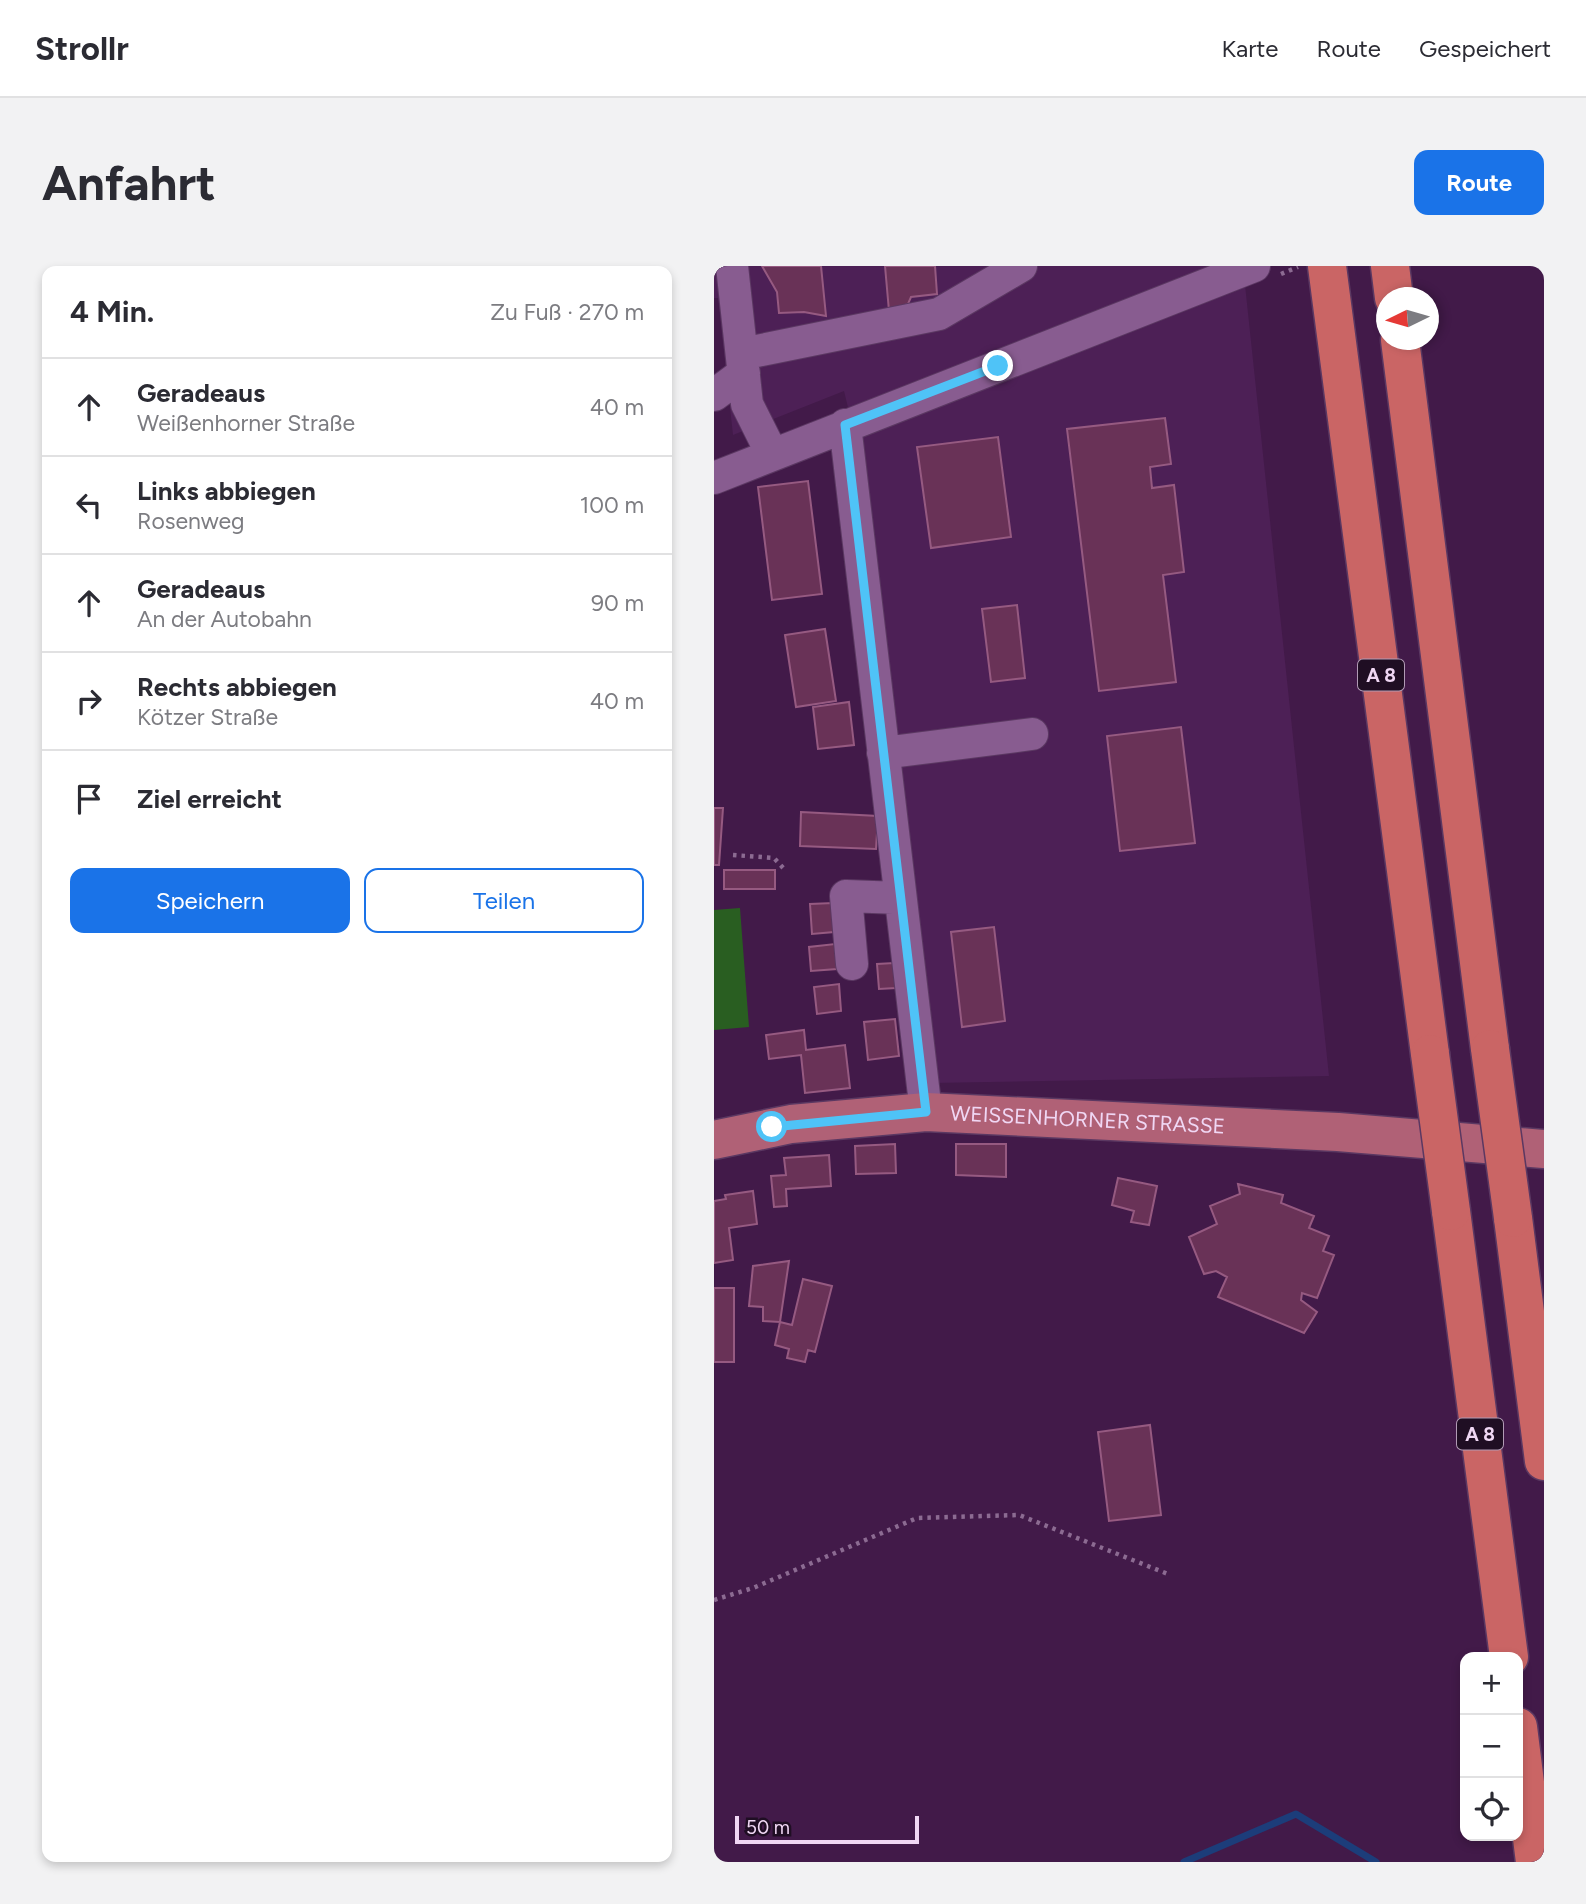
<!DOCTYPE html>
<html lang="de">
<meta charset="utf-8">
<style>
body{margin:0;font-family:Figtree,sans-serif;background:#f2f2f3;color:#2b2b33}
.controls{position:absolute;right:21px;bottom:21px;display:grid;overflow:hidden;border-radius:14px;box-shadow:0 4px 10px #0003}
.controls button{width:63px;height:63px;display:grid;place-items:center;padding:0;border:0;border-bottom:2px solid #e1e1e2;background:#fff;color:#2b2b33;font:35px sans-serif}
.compass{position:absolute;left:662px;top:21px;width:63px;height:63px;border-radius:50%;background:#fff;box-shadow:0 4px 10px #0003;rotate:265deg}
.scale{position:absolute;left:21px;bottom:18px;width:184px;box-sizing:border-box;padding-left:7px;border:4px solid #f0d7f4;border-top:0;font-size:19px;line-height:24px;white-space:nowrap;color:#f0d7f4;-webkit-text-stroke:5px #1f0e23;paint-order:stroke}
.stop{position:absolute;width:21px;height:21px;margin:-16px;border:5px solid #4fc3f7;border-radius:50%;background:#fff}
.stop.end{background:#4fc3f7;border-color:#fff;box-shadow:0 2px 7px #0008}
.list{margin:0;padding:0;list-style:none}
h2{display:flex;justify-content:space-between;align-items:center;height:91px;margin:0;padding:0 28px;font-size:30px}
h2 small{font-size:23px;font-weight:400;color:#7c7c81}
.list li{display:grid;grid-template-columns:46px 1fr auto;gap:21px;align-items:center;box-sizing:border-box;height:98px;padding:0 28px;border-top:2px solid #e1e1e2}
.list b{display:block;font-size:26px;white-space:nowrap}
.list p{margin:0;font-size:23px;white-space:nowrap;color:#7c7c81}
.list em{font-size:23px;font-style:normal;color:#7c7c81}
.actions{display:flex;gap:14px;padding:21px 28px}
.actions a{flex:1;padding:16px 0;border:2px solid #1a73e8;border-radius:14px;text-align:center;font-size:24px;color:#1a73e8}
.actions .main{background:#1a73e8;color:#fff}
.icon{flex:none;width:38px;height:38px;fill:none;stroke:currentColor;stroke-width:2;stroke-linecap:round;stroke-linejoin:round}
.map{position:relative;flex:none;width:830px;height:1596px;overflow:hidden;border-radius:14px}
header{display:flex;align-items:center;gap:42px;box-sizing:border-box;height:98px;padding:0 35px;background:#fff;border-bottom:2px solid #e1e1e2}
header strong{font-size:33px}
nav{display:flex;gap:38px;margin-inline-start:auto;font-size:24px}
.intro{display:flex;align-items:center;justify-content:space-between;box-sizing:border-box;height:168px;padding:0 42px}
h1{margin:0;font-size:49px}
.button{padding:18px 32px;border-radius:14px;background:#1a73e8;color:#fff;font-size:24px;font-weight:700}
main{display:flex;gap:42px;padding:0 42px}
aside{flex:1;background:#fff;border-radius:14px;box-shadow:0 4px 10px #0003}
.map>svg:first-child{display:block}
.built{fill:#4d2056}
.green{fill:#295e21}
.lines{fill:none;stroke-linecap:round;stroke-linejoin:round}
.stream{stroke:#1c3d7a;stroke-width:7}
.building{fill:#693257;stroke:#965a81;stroke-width:2}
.minor-casing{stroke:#5b3862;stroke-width:34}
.major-casing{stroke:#5b3862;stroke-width:41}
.highway-casing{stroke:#5b3862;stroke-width:41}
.path{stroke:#8c6b92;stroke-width:4.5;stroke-dasharray:3.5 5;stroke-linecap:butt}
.minor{stroke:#885c90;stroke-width:32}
.major{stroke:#b06176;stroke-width:38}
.highway{stroke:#ca6565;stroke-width:38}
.highway-bridge-casing{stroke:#5b3862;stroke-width:41;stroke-linecap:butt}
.highway-bridge{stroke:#ca6565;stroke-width:38}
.route{stroke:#4fc3f7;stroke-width:9}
.labels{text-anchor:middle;stroke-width:5;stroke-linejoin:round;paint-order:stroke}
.shield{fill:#1f0e23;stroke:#b19bb5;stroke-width:2}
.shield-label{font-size:19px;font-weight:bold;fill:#f0d7f4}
.street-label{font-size:21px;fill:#f0d7f4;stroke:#1f0e23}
</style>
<header>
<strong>Strollr</strong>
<nav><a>Karte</a><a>Route</a><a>Gespeichert</a></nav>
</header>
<div class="intro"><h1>Anfahrt</h1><a class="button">Route</a></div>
<main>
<aside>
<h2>4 Min.<small>Zu Fuß · 270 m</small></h2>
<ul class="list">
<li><svg class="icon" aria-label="ahead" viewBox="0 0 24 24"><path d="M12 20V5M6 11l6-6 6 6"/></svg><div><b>Geradeaus</b><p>Weißenhorner Straße</p></div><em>40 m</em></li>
<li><svg class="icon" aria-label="left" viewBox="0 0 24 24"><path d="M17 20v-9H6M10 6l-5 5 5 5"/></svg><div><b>Links abbiegen</b><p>Rosenweg</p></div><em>100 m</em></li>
<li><svg class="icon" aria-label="ahead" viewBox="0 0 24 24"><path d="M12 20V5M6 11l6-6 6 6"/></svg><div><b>Geradeaus</b><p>An der Autobahn</p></div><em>90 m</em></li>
<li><svg class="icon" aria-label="right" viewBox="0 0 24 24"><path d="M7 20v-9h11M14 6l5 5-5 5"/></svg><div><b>Rechts abbiegen</b><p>Kötzer Straße</p></div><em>40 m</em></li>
<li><svg class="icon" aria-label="arrive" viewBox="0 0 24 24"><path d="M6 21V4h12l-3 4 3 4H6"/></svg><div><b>Ziel erreicht</b></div></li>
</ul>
<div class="actions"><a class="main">Speichern</a><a>Teilen</a></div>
</aside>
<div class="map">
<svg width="830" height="1596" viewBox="0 0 830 1596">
<rect width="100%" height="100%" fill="#421a49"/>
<!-- built -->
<path class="built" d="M0,0h529l86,810 -399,7 -69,-622 -17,-70 -111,44 -15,-137h-4z"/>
<!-- green -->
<path class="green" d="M26,642l9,119 -35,3v-120z"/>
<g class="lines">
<!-- stream -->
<path class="stream" d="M470,1596l112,-48 80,48"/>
</g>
<!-- building -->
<path class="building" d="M48,0h59l5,50 -22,-4 -25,1 -2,-21z
M171,0h50l2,28 -26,3 -3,7 -19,7z
M451,152l6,46 -21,3 2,21 22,-3 10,87 -21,3 13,107 -77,9 -32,-262z
M284,171l13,100 -80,11 -14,-101z
M94,215l14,113 -50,6 -14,-113z
M303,339l8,73 -34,4 -9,-73z
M111,363l11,72 -40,6 -11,-72z
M135,436l5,43 -36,4 -5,-42z
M467,461l14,116 -75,8 -13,-115z
M0,542h9l-4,57h-5z
M87,546l77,4 -2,33 -76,-3z
M10,604h51v19h-51z
M119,637l1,29 -22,2 -2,-30z
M280,661l11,94 -43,6 -11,-95z
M121,678l2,25 -26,2 -2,-24z
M180,697l2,25 -17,1 -2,-25z
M125,718l2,27 -24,3 -3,-27z
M181,753l4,37 -31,4 -4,-38z
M90,764l2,20 39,-5 5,43 -45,5 -4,-38 -32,4 -3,-24z
M181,878l1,29 -40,1 -1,-28z
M242,878h50v33l-50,-2z
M115,889l2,31 -45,3 1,17 -13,1 -3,-31 15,-1 -2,-17z
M404,912l39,8 -8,39 -18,-3 3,-11 -22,-6z
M524,918l45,11 -2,8 33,13 -5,12 20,8 -6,15 11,4 -17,43 -15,-5 -1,7 16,12 -13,21 -86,-36 9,-20 -11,-6 -12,3 -15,-37 28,-13 -7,-18 30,-12z
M39,925l4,33 -28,4 4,32 -19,3v-62l12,-2 -1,-4z
M75,995l-9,61 -17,-1v-14l-14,-1 4,-40z
M89,1013l29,7 -17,66 -7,-2 -3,12 -18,-4 2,-9 -14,-4 5,-23 12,3z
M0,1022h20v74h-20z
M436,1159l11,90 -52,6 -11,-89z"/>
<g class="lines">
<!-- minor casing -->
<g class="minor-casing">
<path id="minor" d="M18,0l15,138 25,50
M28,88l197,-40 82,-48
M0,129l30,-22
M131,159l81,687
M0,212l540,-212
M169,487l149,-19
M138,698l-6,-68 54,2"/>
</g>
<!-- major casing -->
<g class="major-casing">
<g id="major">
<path id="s1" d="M0,874l77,-16 135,-12 412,20 206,17"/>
</g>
</g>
<!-- highway casing -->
<g class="highway-casing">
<path id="highway" d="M613,0l103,788
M676,0l4,32
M686,74l90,709
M737,945l58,446
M799,952l31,243
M804,1461l17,135"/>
</g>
<!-- path -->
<path class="path" d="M567,8l17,-7
M19,589l41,3 11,12
M0,1334l39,-12 164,-70 102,-3 149,59"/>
<!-- minor -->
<use href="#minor" class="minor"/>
<!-- major -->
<use href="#major" class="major"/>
<!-- highway -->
<use href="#highway" class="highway"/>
<!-- highway-bridge casing -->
<g class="highway-bridge-casing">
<path id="highway-bridge" d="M776,783l23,169
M716,788l21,157"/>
</g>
<!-- highway-bridge -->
<use href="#highway-bridge" class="highway-bridge"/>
</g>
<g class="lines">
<!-- route -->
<path class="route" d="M58,861l154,-15 -81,-687 153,-59"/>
</g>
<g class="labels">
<!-- shield labels -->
<g class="shield">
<rect x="644" y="393.5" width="46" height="31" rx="5"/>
<rect x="743" y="1152.5" width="46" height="31" rx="5"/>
</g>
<g class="shield-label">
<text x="667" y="416">A 8</text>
<text x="766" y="1175">A 8</text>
</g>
<!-- street labels -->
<g class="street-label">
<text dy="7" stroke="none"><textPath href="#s1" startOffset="376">WEISSENHORNER STRASSE</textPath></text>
</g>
</g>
</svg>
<div class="controls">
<button>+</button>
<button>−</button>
<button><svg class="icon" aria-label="locate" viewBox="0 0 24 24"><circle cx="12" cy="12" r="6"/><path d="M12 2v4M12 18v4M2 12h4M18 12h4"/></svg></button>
</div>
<svg class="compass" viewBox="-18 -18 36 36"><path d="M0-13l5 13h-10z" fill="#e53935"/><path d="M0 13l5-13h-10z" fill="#7c7c81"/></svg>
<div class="scale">50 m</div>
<div class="stop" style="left:58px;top:861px"></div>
<div class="stop end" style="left:284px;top:100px"></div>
</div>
</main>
